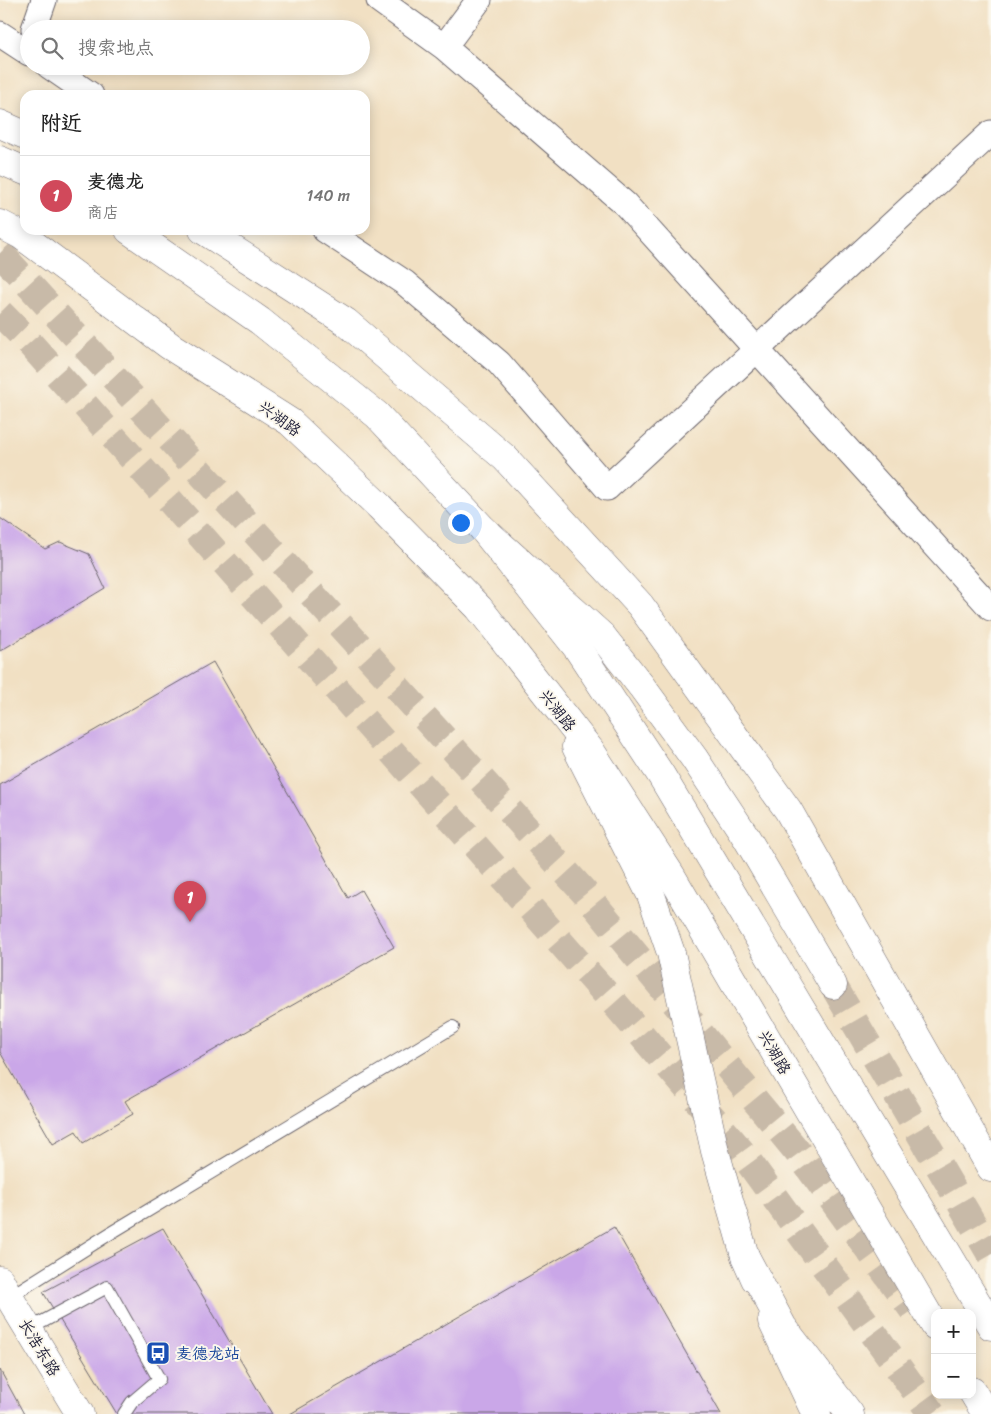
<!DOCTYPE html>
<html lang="zh">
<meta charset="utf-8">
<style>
body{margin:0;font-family:Sriracha,"LXGW WenKai TC",sans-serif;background:#f6f6f6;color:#222}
.controls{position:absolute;right:15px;bottom:15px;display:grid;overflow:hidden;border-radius:10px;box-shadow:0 2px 12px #0003}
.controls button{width:45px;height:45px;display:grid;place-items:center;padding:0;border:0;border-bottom:1px solid #e0e0e0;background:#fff;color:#222;font:25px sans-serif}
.you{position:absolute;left:460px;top:522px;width:18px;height:18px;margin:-12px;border:4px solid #fff;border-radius:50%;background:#1a73e8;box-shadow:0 0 0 8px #1a73e833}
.badge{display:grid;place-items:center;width:32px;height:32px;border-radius:50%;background:#d1495b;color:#fff;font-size:16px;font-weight:700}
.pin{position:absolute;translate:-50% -41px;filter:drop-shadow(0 1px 2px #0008)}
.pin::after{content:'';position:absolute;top:26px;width:18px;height:15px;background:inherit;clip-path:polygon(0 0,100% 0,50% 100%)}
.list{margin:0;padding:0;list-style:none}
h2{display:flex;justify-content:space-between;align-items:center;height:65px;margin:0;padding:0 20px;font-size:21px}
h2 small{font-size:16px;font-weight:400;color:#767676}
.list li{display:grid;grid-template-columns:32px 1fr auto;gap:15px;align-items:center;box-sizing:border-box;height:80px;padding:0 20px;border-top:1px solid #e0e0e0}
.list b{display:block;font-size:19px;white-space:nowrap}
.list p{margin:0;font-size:16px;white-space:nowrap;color:#767676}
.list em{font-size:16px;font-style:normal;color:#767676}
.icon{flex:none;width:28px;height:28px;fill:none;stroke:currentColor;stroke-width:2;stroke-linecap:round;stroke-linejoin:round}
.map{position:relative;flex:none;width:991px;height:1414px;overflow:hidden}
.search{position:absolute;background:#fff;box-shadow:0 2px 12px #0003;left:20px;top:20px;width:350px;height:55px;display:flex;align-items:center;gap:12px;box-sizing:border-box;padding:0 18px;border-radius:28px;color:#767676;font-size:19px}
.panel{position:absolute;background:#fff;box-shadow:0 2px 12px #0003;left:20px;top:90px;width:350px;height:145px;border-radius:15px}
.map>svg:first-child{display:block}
.building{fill:#caa7e8}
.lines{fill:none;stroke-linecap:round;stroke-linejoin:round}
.highway-tunnel{stroke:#c8baa8;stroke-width:28;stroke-dasharray:28 14;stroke-linecap:butt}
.lane-casing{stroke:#6a646b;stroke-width:14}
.street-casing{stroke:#6a646b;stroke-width:27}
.secondary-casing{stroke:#6a646b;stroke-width:29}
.primary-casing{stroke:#6a646b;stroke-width:29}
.highway-casing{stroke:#6a646b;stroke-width:29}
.lane{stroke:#fff;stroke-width:12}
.street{stroke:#fff;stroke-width:25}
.secondary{stroke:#fff;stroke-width:28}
.primary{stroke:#fff;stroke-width:28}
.highway{stroke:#fff;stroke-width:28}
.labels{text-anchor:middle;stroke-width:4;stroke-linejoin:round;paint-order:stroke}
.street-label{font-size:16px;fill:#22223b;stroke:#fbf7ec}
.transit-label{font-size:16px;fill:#164399;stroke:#fbf7ec;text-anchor:start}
</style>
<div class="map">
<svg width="991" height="1414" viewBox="0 0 991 1414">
<rect width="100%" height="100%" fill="#fbf7ec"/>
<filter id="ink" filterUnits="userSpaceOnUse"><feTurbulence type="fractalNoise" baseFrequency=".02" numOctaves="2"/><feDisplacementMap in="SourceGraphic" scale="10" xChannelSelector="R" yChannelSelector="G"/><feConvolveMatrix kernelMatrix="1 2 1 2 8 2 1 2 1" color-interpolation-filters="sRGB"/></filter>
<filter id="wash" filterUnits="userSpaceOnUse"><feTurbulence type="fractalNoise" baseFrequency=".0096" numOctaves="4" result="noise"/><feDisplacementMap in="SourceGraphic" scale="20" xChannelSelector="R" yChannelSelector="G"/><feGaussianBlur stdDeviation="1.12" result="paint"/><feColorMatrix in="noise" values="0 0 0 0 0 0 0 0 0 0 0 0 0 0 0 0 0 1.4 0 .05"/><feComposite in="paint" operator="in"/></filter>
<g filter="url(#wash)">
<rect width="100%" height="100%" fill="#f1e0c3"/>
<g id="blocks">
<!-- building -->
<path class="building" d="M0,518l45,31 15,-7 29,12 16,34 -105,63z
M213,662l135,236 13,-8 33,57 -269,154 8,13 -50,29 -7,-12 -23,13 -53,-92v-267z
M614,1227l107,187h-431z
M163,1228l109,186h-155l-74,-122z
M0,1370l24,44h-24z"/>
</g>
</g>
<g filter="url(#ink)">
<use href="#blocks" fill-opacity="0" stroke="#6a646b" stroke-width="1"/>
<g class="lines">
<!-- highway-tunnel -->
<path class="highway-tunnel" d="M0,253l584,639 212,258 117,160
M0,313l24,24 125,140 467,528 124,145 192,264
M833,985l158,270"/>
<!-- lane casing -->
<g class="lane-casing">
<path id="lane" d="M9,1297l105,-66 339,-204
M29,1329l78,-42 52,92 -27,23 -8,12"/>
</g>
<!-- street casing -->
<g class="street-casing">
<path id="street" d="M379,0l65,47 181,157 366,404
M34,29l10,-29
M0,34l29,19
M444,47l35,-47
M49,66l42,29
M325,230l80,53 94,80 108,125 384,-355"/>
</g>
<!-- secondary casing -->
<g class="secondary-casing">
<path id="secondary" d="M0,124l25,11
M203,230l143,92 159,136 135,147 148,205 203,358
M576,747l75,148 20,58 44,198 30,105 10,23
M0,1280l9,17 71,117
M772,1321l40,85 5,8"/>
</g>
<!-- primary casing -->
<g class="primary-casing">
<path id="primary" d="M0,160l25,11
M0,224l21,11 149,111 120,76 89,84 100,102 112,143 80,124 264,451
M129,230l131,91 117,94 106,114 95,120 83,126 330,551
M972,1391l14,23"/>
</g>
<!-- highway casing -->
<g class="highway-casing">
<path id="highway" d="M483,529l119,107 40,51 52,71 52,79 87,148
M745,1256l38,71 67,87"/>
</g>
<!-- lane -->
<use href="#lane" class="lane"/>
<!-- street -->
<use href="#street" class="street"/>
<!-- secondary -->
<use href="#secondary" class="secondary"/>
<!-- primary -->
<use href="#primary" class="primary"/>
<!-- highway -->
<use href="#highway" class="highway"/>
</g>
</g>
<!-- icons -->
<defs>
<g id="bus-square" transform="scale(1.25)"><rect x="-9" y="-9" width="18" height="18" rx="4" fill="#1a4fb4" stroke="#fbf7ec"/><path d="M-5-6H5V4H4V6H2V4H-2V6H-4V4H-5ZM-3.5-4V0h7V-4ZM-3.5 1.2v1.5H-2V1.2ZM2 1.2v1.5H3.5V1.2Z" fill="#fff"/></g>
</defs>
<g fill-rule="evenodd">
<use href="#bus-square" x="158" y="1353"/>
</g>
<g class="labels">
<!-- street labels -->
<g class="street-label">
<text transform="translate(280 418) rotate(36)" y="6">兴湖路</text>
<text transform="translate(558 710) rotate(52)" y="6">兴湖路</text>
<text transform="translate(775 1052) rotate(60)" y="6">兴湖路</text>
<text transform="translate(40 1347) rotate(59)" y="6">长浩东路</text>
</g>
<!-- transit labels -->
<g class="transit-label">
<text x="176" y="1359">麦德龙站</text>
</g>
</g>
</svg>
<div class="controls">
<button>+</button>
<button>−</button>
</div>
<div class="you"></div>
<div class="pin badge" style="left:190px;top:922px">1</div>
<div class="search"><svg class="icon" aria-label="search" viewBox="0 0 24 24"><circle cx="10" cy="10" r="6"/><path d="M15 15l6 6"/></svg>搜索地点</div>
<section class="panel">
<h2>附近<small></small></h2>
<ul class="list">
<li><span class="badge">1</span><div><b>麦德龙</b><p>商店</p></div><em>140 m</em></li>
</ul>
</section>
</div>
